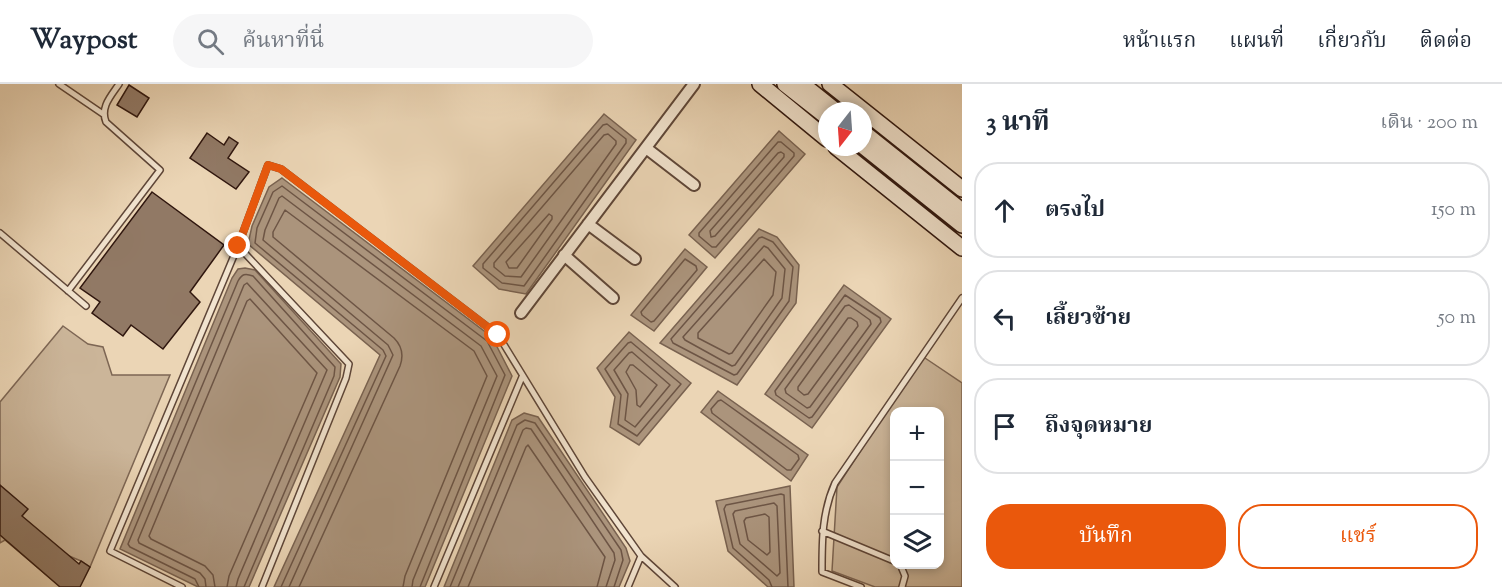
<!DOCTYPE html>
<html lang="th">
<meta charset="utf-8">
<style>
body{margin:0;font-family:"Sorts Mill Goudy","Noto Serif Thai",serif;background:#f6f6f7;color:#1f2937}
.controls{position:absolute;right:18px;bottom:18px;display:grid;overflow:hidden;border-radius:12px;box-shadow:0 3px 9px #0003}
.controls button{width:54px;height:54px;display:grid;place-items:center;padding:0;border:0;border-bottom:2px solid #e0e1e3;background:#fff;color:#1f2937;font:30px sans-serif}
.compass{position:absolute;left:818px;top:18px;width:54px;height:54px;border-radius:50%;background:#fff;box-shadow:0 3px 9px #0003;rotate:197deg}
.stop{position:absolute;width:18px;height:18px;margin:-14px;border:4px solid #ea580c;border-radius:50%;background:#fff}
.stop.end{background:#ea580c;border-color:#fff;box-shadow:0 2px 6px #0008}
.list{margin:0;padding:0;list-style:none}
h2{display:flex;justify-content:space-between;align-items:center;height:78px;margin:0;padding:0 24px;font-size:26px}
h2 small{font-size:20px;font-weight:400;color:#747a83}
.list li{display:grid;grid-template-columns:39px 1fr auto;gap:18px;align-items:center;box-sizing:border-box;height:96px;margin:0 12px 12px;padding:0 12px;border:2px solid #e0e1e3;border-radius:24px}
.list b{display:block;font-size:22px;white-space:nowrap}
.list em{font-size:20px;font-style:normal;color:#747a83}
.actions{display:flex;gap:12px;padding:18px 24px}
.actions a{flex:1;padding:14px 0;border:2px solid #ea580c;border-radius:24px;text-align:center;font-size:21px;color:#ea580c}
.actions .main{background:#ea580c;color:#fff}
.icon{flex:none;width:33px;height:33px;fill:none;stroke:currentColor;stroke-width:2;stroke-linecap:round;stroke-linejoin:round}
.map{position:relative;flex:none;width:962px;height:503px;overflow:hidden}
header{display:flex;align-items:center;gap:36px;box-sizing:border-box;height:84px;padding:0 30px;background:#fff;border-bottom:2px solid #e0e1e3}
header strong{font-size:28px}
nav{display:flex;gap:33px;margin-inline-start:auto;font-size:21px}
.search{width:420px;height:54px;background:#f6f6f7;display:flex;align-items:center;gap:15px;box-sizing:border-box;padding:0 21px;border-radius:33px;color:#747a83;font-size:22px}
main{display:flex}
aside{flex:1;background:#fff}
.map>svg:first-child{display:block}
.green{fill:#cbb599;stroke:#7d6654;stroke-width:1.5;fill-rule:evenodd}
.water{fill:#ab947c;stroke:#796250;stroke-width:1.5}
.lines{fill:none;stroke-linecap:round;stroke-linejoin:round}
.shore{stroke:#6d5545;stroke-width:1.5}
.building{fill:#917965;stroke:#2f160e;stroke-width:1.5}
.lane-casing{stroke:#5e4638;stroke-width:8}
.street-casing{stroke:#5e4638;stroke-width:14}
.secondary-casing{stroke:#2f160e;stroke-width:18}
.lane{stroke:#f2e4cf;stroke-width:5}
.street{stroke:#f2e4cf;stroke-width:10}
.secondary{stroke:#f2e4cf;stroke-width:15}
.route{stroke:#ea580c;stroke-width:8}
</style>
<header>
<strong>Waypost</strong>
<div class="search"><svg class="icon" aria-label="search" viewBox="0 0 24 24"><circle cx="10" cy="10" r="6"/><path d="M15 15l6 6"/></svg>ค้นหาที่นี่</div>
<nav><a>หน้าแรก</a><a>แผนที่</a><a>เกี่ยวกับ</a><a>ติดต่อ</a></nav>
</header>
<main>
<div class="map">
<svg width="962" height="503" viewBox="0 0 962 503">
<rect width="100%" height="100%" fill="#ebd5b5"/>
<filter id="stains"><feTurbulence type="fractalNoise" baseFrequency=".00333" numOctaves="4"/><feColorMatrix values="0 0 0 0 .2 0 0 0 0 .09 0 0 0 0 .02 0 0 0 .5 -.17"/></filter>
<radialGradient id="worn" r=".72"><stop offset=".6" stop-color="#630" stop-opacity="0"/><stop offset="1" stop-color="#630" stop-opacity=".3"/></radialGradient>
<!-- green -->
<path class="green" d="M63,242l25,18 15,3 9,28h58l-80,192 -9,-6 -12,-5 -19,22 -45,-38 -5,3v-141z
M922,272l40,27v204h-87l-43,-16 5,-84zM894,328h46v152h-46z"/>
<!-- water -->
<path class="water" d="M604,30l32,26 -110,154 -27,-5 -26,-23z
M779,47l26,23 -90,104 -26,-23z
M282,94l210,159 20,39 -87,211h-151l106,-232 -132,-111 4,-18 17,-39z
M759,145l18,8 22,28 -3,38 -59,82 -77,-42z
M685,165l22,18 -53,64 -23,-16z
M245,184l10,2 86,94 -1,13 -91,210h-51l-78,-38 112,-271 6,-9z
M844,201l47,34 -79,109 -47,-34z
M629,248l62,51 -52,62 -29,-18 5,-30 -18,-29z
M718,307l90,64 -17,26 -90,-69z
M524,329l14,4 88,131 4,13 -11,26h-175l68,-167z
M790,402l4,101h-26l-40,-36 -12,-50z"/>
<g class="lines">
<!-- shore -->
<path class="shore" d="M607,40l19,15v4l-102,143 -22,-3 -19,-15v-4l120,-139z
M608,50l8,7v3l-95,133 -16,-1 -11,-9v-4l110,-128z
M778,58h3l13,11v3l-78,91h-4l-13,-11v-3z
M781,68l3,2v3l-69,79 -4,1 -1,-6 68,-78z
M549,130l3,2v3l-35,49h-8l-3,-6z
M762,153l11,5 20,25 -4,34 -52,73 -3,1 -61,-32 -2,-4 88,-101z
M764,162l4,2 17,21 -3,29 -47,67 -3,1 -47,-26 -2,-3z
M685,175l11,7 1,4 -43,51 -3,1 -9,-7 -1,-3z
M764,175l12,13 -3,23 -41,58 -3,1 -31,-16v-5z
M845,211l35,23 1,4 -69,95 -3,1 -33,-23 -1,-4z
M849,221l21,15 1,4 -61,83 -3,1 -21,-15 -1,-4 60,-83z
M848,234h3l6,4 1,4 -50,68 -4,1 -6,-5v-3z
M631,258l50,42 -44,52 -19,-12 3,-29 -16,-26 23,-26z
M632,268l38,33 -35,42 -10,-7 3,-26 -14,-24 15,-17z
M630,281h3l24,20 -17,22 -3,-2 -1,-15 -10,-18z
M721,316l77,55 1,4 -8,11h-4l-75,-57 -1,-4 7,-8z
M774,419l3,3 3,67 -3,3 -37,-32 -7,-30 2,-3z
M765,430l4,3 1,35 -3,3 -19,-15 -4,-19 2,-3z
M199,503l-4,-8 -65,-32 -2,-3 110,-263c4,-7 7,-8 15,-5l82,91 -1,9 -90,211
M206,503l-1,-8 -5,-6 -61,-30 -1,-3 106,-255 3,-2 80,87 -89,209 -2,8
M215,503l-2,-12 -8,-9 -54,-27 -2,-3 98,-235 3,-2 67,74 -88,203 -2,11
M281,503l105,-231 -3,-6 -128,-107 2,-15 16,-36 9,-6 205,155 18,34 -85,212
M289,503l104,-232 -5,-10 -125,-105 2,-10 14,-32 3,-2 199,150 16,30 -84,204 -1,7
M299,503l101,-221c4,-11 2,-20 -6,-28l-121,-101v-5l12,-22 189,141 13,25 -82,200 -2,11
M450,503l67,-162 8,-5 10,3 86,127 2,10 -9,27
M458,503l65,-157 3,-2 5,1 83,124 1,7 -9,27
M468,503l58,-140 2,-2 77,112 -8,30
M772,503l-3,-7 -36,-32 -9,-39 2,-4 55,-11 3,1 4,92"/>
</g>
<!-- building -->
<path class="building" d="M129,1l20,13 -12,19 -20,-12z
M207,49l17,12 5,-8 9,6 -10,15 21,14 -13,17 -46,-31z
M152,108l72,53 -34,47 10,10 -37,47 -32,-24 -8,11 -31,-23 8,-11 -20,-14z
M0,401l28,24 -6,7 57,48 2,-3 9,6 -10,20h-20l-60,-52z"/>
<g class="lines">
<!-- lane casing -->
<g class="lane-casing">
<path id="lane" d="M59,0l44,30
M0,149l86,73
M238,162l111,118 -3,14 -84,209
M68,207l92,-121 -54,-48c-6,-15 5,-26 13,-38
M822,447l72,30
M900,480l5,12 -3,11
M182,503l-72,-36 128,-305 30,-81 13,4 217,166 87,142 56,79 34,31
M434,503l88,-210
M628,503l13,-31
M861,503l-39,-15c0,-32 0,-60 13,-89l127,-185"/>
</g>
<!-- street casing -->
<g class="street-casing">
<path id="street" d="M646,64l48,37
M588,140l47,35
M564,171l49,43
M521,229l173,-229"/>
</g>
<!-- secondary casing -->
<g class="secondary-casing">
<path id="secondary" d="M760,0l67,55
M785,0l42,33
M802,0l34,27
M830,0l132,105
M863,48l99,79
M863,62l99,79
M836,63l126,101"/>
</g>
<!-- lane -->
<use href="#lane" class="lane"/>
<!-- street -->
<use href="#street" class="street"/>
<!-- secondary -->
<use href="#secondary" class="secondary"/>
</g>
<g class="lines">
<!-- route -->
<path class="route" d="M238,162l30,-81 13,4 217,166"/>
</g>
<rect width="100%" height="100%" filter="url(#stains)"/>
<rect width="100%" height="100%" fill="url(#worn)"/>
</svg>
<div class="controls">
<button>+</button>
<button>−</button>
<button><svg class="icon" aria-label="layers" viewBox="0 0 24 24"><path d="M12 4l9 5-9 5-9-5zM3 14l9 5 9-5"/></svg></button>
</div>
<svg class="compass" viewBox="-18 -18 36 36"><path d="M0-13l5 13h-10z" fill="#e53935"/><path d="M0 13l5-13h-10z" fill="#747a83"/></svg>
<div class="stop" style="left:498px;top:251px"></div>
<div class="stop end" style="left:238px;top:162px"></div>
</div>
<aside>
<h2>3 นาที<small>เดิน · 200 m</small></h2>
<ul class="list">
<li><svg class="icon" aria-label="ahead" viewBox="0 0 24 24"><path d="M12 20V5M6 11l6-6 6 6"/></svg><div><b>ตรงไป</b></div><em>150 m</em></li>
<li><svg class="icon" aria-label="left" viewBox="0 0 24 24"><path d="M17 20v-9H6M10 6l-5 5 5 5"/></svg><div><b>เลี้ยวซ้าย</b></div><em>50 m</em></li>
<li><svg class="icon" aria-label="arrive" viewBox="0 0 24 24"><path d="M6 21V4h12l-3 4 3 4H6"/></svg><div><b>ถึงจุดหมาย</b></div></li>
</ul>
<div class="actions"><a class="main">บันทึก</a><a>แชร์</a></div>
</aside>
</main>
